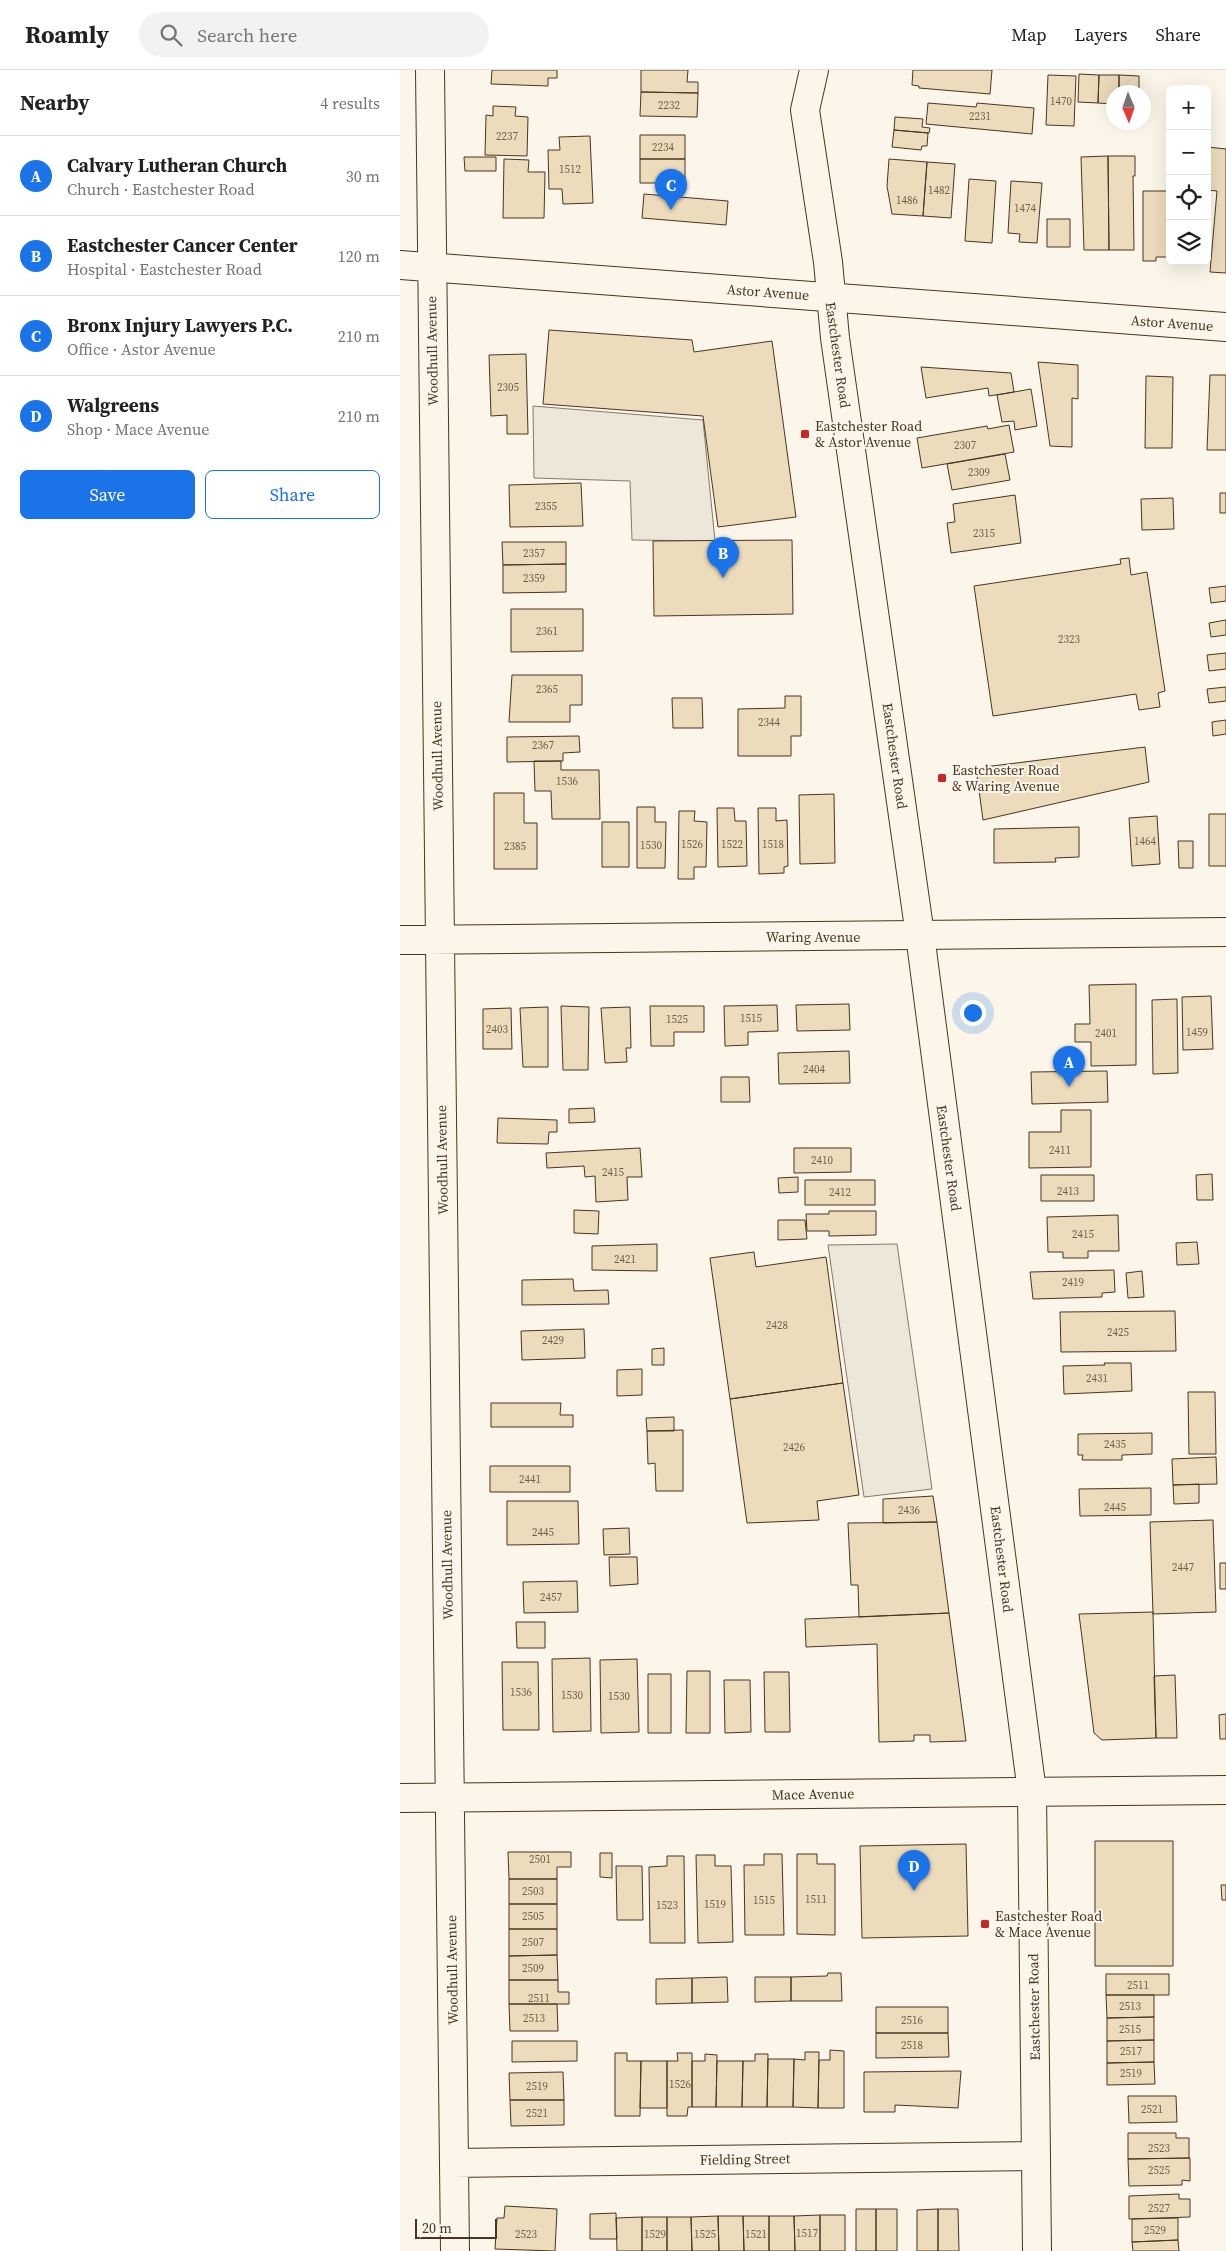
<!DOCTYPE html>
<meta charset="utf-8">
<style>
body{margin:0;font-family:"Source Serif 4",serif;background:#f2f2f2;color:#202124}
.controls{position:absolute;right:15px;top:15px;display:grid;overflow:hidden;border-radius:8px;box-shadow:0 5px 20px #0002}
.controls button{width:45px;height:45px;display:grid;place-items:center;padding:0;border:0;border-bottom:1px solid #e0e0e0;background:#fff;color:#202124;font:25px sans-serif}
.compass{position:absolute;left:706px;top:15px;width:45px;height:45px;border-radius:50%;background:#fff;box-shadow:0 5px 20px #0002;rotate:178deg}
.scale{position:absolute;left:15px;bottom:12px;width:82px;box-sizing:border-box;padding-left:5px;border:2px solid #4a3520;border-top:0;font-size:14px;line-height:18px;white-space:nowrap;color:#4a3520;-webkit-text-stroke:4px #fbf6e9;paint-order:stroke}
.you{position:absolute;left:572px;top:942px;width:18px;height:18px;margin:-12px;border:4px solid #fff;border-radius:50%;background:#1a73e8;box-shadow:0 0 0 8px #1a73e833}
.badge{display:grid;place-items:center;width:32px;height:32px;border-radius:50%;background:#1a73e8;color:#fff;font-size:16px;font-weight:700}
.pin{position:absolute;translate:-50% -41px;filter:drop-shadow(0 1px 2px #0008)}
.pin::after{content:'';position:absolute;top:26px;width:18px;height:15px;background:inherit;clip-path:polygon(0 0,100% 0,50% 100%)}
.list{margin:0;padding:0;list-style:none}
h2{display:flex;justify-content:space-between;align-items:center;height:65px;margin:0;padding:0 20px;font-size:21px}
h2 small{font-size:16px;font-weight:400;color:#757577}
.list li{display:grid;grid-template-columns:32px 1fr auto;gap:15px;align-items:center;box-sizing:border-box;height:80px;padding:0 20px;border-top:1px solid #e0e0e0}
.list b{display:block;font-size:19px;white-space:nowrap}
.list p{margin:0;font-size:16px;white-space:nowrap;color:#757577}
.list em{font-size:16px;font-style:normal;color:#757577}
.actions{display:flex;gap:10px;padding:15px 20px}
.actions a{flex:1;padding:11px 0;border:1px solid #1a73e8;border-radius:8px;text-align:center;font-size:18px;color:#1a73e8}
.actions .main{background:#1a73e8;color:#fff}
.icon{flex:none;width:28px;height:28px;fill:none;stroke:currentColor;stroke-width:2;stroke-linecap:round;stroke-linejoin:round}
.map{position:relative;flex:none;width:826px;height:2181px;overflow:hidden}
header{display:flex;align-items:center;gap:30px;box-sizing:border-box;height:70px;padding:0 25px;background:#fff;border-bottom:1px solid #e0e0e0}
header strong{font-size:24px}
nav{display:flex;gap:28px;margin-inline-start:auto;font-size:18px}
.search{width:350px;height:45px;background:#f2f2f2;display:flex;align-items:center;gap:12px;box-sizing:border-box;padding:0 18px;border-radius:28px;color:#757577;font-size:19px}
main{display:flex}
aside{flex:1;background:#fff}
.map>svg:first-child{display:block}
.parking{fill:#ede7d9;stroke:#887966}
.building{fill:#ecdcbc;stroke:#4a3520}
.lines{fill:none;stroke-linecap:round;stroke-linejoin:round}
.minor-casing{stroke:#4a3520;stroke-width:30}
.major-casing{stroke:#4a3520;stroke-width:30}
.minor{stroke:#fbf6e9;stroke-width:28}
.major{stroke:#fbf6e9;stroke-width:28}
.poi-dot{fill:#c62828;stroke:#fbf6e9;stroke-width:2}
.labels{text-anchor:middle;stroke-width:4;stroke-linejoin:round;paint-order:stroke}
.number-label{font-size:11px;fill:#725f47}
.street-label{font-size:14px;fill:#4a3520;stroke:#fbf6e9}
.poi-label{font-size:14px;fill:#4a3520;stroke:#fbf6e9;text-anchor:start}
</style>
<header>
<strong>Roamly</strong>
<div class="search"><svg class="icon" aria-label="search" viewBox="0 0 24 24"><circle cx="10" cy="10" r="6"/><path d="M15 15l6 6"/></svg>Search here</div>
<nav><a>Map</a><a>Layers</a><a>Share</a></nav>
</header>
<main>
<aside>
<h2>Nearby<small>4 results</small></h2>
<ul class="list">
<li><span class="badge">A</span><div><b>Calvary Lutheran Church</b><p>Church · Eastchester Road</p></div><em>30 m</em></li>
<li><span class="badge">B</span><div><b>Eastchester Cancer Center</b><p>Hospital · Eastchester Road</p></div><em>120 m</em></li>
<li><span class="badge">C</span><div><b>Bronx Injury Lawyers P.C.</b><p>Office · Astor Avenue</p></div><em>210 m</em></li>
<li><span class="badge">D</span><div><b>Walgreens</b><p>Shop · Mace Avenue</p></div><em>210 m</em></li>
</ul>
<div class="actions"><a class="main">Save</a><a>Share</a></div>
</aside>
<div class="map">
<svg width="826" height="2181" viewBox="0 0 826 2181">
<rect width="100%" height="100%" fill="#fbf6e9"/>
<!-- parking -->
<path class="parking" d="M133,336l170,14 12,121 -83,-1 -2,-59 -96,-3z
M497,1174l35,245 -68,8 -36,-252z"/>
<!-- building -->
<path class="building" d="M92,0h65v8h-9v8l-57,-2z
M241,0h47l-1,12h11v11l-57,-1z
M513,0h79l-2,24 -71,-6v-2l-7,-1z
M679,4l20,1 -1,28 -20,-1z
M648,5l28,1 -2,50 -28,-1z
M699,5h20v17h-5v12l-16,-1z
M719,5l20,1v16h-20z
M241,22l57,1 -1,24 -57,-1z
M528,33l48,4 1,-4 57,5 -2,26 -106,-10z
M93,36l23,1 -1,9 13,1 -1,39 -42,-1 1,-40 7,1z
M495,47l28,2 -1,8 8,1 -1,5 -35,-3z
M494,60l34,3 -1,13h-5l-1,4 -29,-3z
M240,65h45v24h-45z
M190,66l3,67 -30,1 -1,-15h-13l-1,-39h12l-1,-13z
M808,77l18,2v124l-16,-1 7,-81 -10,-1z
M708,86h27v20h-2l1,74h-25z
M708,86l1,94h-25l-3,-93z
M64,87h32v14h-31z
M104,89l25,1 -1,12h17l-1,46h-41z
M240,89h45v24h-45z
M489,89l38,3 -4,54 -31,-2 -5,-28z
M527,92l28,2 -4,54 -28,-2z
M569,109l27,2 -4,62 -27,-2z
M611,111l31,2 -5,60 -18,-1 1,-8 -12,-1z
M743,121h26v66h-13v4h-13z
M244,124l84,7 -2,24 -84,-7z
M647,149h23v28h-23z
M149,260l143,10 2,12 78,-11 24,176 -78,10 -15,-111 -160,-12z
M126,284l2,80h-21v-19l-16,1 -2,-61z
M638,292l40,3v34l-6,-1v49l-22,-1z
M521,297l90,6 3,19 -25,4 -1,-8 -62,10z
M810,305h16v75h-19z
M746,306l27,1 -1,71h-27z
M631,319l6,37 -22,4 -1,-9 -12,1 -5,-27z
M609,355l5,27 -92,16 -5,-30 70,-12 1,3z
M605,384l5,26 -58,10 -5,-26z
M181,413l2,43 -73,1 -1,-42z
M820,423h6v20h-6z
M615,425l6,48 -70,10 -4,-30 8,-1 -2,-18z
M773,428l1,31 -32,1 -1,-31z
M392,470l1,74 -139,2 -1,-75z
M102,472h64v22l-63,1z
M729,488l2,17 16,-3 18,119 -7,2 2,14 -21,3 -3,-16 -143,22 -19,-130 147,-22 -1,-5z
M166,494v28l-63,1v-28z
M826,516v15l-15,2 -2,-15z
M111,539h72v42l-72,1z
M826,550v15l-15,2 -2,-14z
M826,583v16l-17,2 -2,-16z
M112,605h70v30h-12v17h-61z
M826,617v14l-17,2 -2,-14z
M385,626h16v40h-10v20h-53v-47l47,-1z
M272,628h30l1,30h-30z
M826,650v14l-13,2 -1,-14z
M179,666l1,16 -17,1v8l-56,1v-25z
M745,677l4,35 -166,38 -7,-52z
M134,691h27v9h38l1,49h-48l-1,-28h-16z
M94,723h30v30h13v46h-43z
M434,724l1,69 -35,1 -1,-69z
M237,737h18v15h11l-1,46h-28z
M317,738h17l1,13h11l1,45 -29,1z
M358,738h18v13l11,-1 1,46 -4,1v6l-25,1z
M279,741h16l-1,10 13,1 -1,45h-12v12h-16z
M809,744h17v52h-17z
M757,746l3,48 -28,2 -3,-48z
M202,752h27v45h-27z
M679,757v30l-24,1 1,4 -62,1v-34z
M778,771h15v27h-14z
M736,914v81l-45,1v-24h-16v-18h15l-1,-39z
M811,926l2,53 -30,1 -1,-53z
M777,929l1,74 -25,1 -1,-74z
M449,934l1,26 -53,1 -1,-26z
M377,935l1,26 -30,1v13l-23,1 -1,-40z
M161,936l28,1 -1,63h-25z
M250,936h54v26h-30v14h-23z
M148,937v60h-25l-3,-59z
M230,937l1,41h-5l1,14 -22,1 -4,-55z
M111,938l1,41h-29v-40z
M449,981l1,32 -71,1 -1,-31z
M707,1001l1,31 -76,2 -1,-32z
M321,1007h28l1,25h-29z
M194,1038l1,14 -26,1v-14z
M661,1040h30v57l-62,1v-36h32z
M98,1048l59,2v12h-8l-1,12 -51,-1z
M240,1078l2,29h-15l1,23 -32,2 -1,-26 -10,1 -1,-11 -37,2 -1,-15z
M394,1078h57v24l-57,1z
M812,1104l1,26h-16l-1,-25z
M641,1105h53v26h-53z
M398,1107v15l-19,1 -1,-15z
M405,1110h70v25h-70z
M174,1140l25,1 -1,23 -24,-1z
M429,1141h47v24l-47,1v-5h-22l-1,-17h23z
M718,1145l1,36h-31v7h-25v-6h-15l-1,-35z
M378,1150h27l2,19 -29,1z
M797,1172l2,22 -22,1 -1,-22z
M257,1174v27l-65,-1v-24z
M354,1182l2,15 70,-10 17,126 -113,16 -20,-141z
M714,1200l1,22 -13,1v4l-69,2 -3,-27z
M742,1201l2,26 -16,1 -2,-25z
M173,1209l1,12 34,-1 1,14 -87,1v-25z
M775,1241l1,40 -115,1 -1,-40z
M184,1259l1,29 -63,2 -1,-29z
M264,1278v17h-12v-16z
M704,1293h27l1,28 -68,3 -1,-28 42,-1z
M242,1299v26l-25,1v-26z
M443,1313l16,112 -42,6 2,19 -72,3 -17,-124z
M788,1322h27l1,62h-27z
M91,1333h70l-1,12h13v12h-82z
M274,1347v14h-27l-1,-13z
M283,1360v61h-27l-1,-28 -7,1 -1,-33z
M752,1363v21l-30,1v5h-40l1,-5h-5v-21z
M816,1387l1,27 -44,1 -1,-26z
M90,1396h80v26h-80z
M799,1414v19l-25,1 -1,-19z
M751,1418v27l-71,1 -1,-27z
M533,1426l4,26 -54,1v-24z
M107,1431h71l1,43 -72,1z
M813,1450l3,92 -63,2 -3,-92z
M537,1452l12,91 -90,4 -1,-32h-7l-3,-62z
M229,1458l1,26 -26,1 -1,-26z
M209,1487h28l1,27 -28,2z
M820,1493h6v26h-6z
M177,1511l1,31 -54,1 -1,-31z
M753,1542l3,126 -54,2 -8,-7 -15,-119z
M549,1543l17,128 -36,1v-7h-16v6l-35,1 -2,-98 -71,3 -1,-28z
M116,1552h29v26h-28z
M190,1588l1,73 -38,1 -1,-73z
M237,1589l2,73 -38,1 -1,-73z
M102,1592h36l1,68h-36z
M287,1601h23v62h-24z
M364,1602h25l1,60h-25z
M248,1604h23v59h-23z
M775,1605l2,63h-21l-2,-62z
M324,1610h26l1,52 -26,1z
M826,1644v25h-6l-1,-24z
M695,1771h78v125h-78z
M566,1774l2,92 -106,2 -2,-92z
M108,1782h63v15h-14v12h-48z
M200,1783h12v25l-12,-1z
M364,1784h18l2,81h-39l-1,-70h20z
M397,1784h20v10h18v71l-38,-1z
M296,1785h19v11h16l2,76 -35,1z
M267,1786h17l1,87h-35l-1,-76 18,-1z
M216,1796h26l1,54h-26z
M109,1809h48v25h-48z
M821,1815h5v15h-4z
M109,1834h48v25h-48z
M109,1859h48v26l-48,1z
M157,1885l1,25h-49v-24z
M428,1903h13l1,28h-51v-24l36,-1z
M706,1904h63v21h-63z
M327,1907l1,25 -36,1v-25z
M355,1907h36v24l-36,1z
M292,1908v25l-36,1v-25z
M109,1910h49v12h11v12h-60z
M706,1925h48v22l-47,1z
M109,1934h48l1,27h-48z
M476,1937h72v26h-72z
M754,1947v23l-47,1v-23z
M476,1963h72l1,24 -73,1z
M754,1970v22l-47,1v-22z
M112,1971h65v20l-65,1z
M430,1980l14,1v57h-26l1,-48h11z
M405,1982h14l-1,56 -25,-1 1,-48 11,1z
M215,1983h12v8h14l-1,55h-25z
M277,1983h15v54h-4l-1,9h-20v-55h11z
M305,1984l12,1 -1,52h-24v-46h13z
M355,1984h13l-1,53h-25l1,-46h12z
M368,1989h26l-1,48h-26z
M241,1991h26v47h-27z
M317,1991h26l-1,46h-26z
M754,1992l1,22 -48,1v-22z
M561,2001l-3,37 -63,-3v7h-31v-40z
M163,2002l1,28h-54l-1,-27z
M728,2026h48l1,26 -48,1z
M110,2030h54v25l-53,1z
M728,2063h48v5h13v20l-61,1z
M790,2088v23l-8,-1v5l-53,1 -1,-27z
M779,2124v5h11v18l-61,2v-23z
M105,2136l52,3 -2,42 -60,-2 2,-31h7z
M456,2139h20v42h-20z
M476,2139h21v42h-21z
M538,2139v42h-21v-41z
M538,2139h20l1,42h-21z
M216,2143l1,26h-27v-25z
M420,2145h25v36h-25z
M420,2145v36h-25l-1,-35z
M318,2146h25l1,35h-25z
M318,2146l1,35h-27l-1,-34z
M343,2146h26v35h-25z
M369,2146h25l1,35h-26z
M242,2147h25v34h-25z
M242,2147v34h-25l-1,-33z
M267,2147h24l1,34h-25z
M778,2148v22l-46,2v-23z
M778,2170l1,11h-46l-1,-9z"/>
<g class="lines">
<!-- minor casing -->
<g class="minor-casing">
<path id="minor" d="M30,0l25,2181
M0,195l826,62
M0,870l826,-8
M0,1728l826,-8
M54,2093l582,-7"/>
</g>
<!-- major casing -->
<g class="major-casing">
<path id="major" d="M414,0l-9,40 23,152 7,76 85,597 112,857 5,459"/>
</g>
<!-- minor -->
<use href="#minor" class="minor"/>
<!-- major -->
<use href="#major" class="major"/>
</g>
<!-- markers -->
<g class="poi-dot">
<rect x="400" y="359" width="10" height="10" rx="2.5"/>
<rect x="537" y="703" width="10" height="10" rx="2.5"/>
<rect x="580" y="1849" width="10" height="10" rx="2.5"/>
</g>
<g class="labels">
<!-- number labels -->
<g class="number-label">
<text x="661" y="35">1470</text>
<text x="269" y="39">2232</text>
<text x="580" y="50">2231</text>
<text x="107" y="70">2237</text>
<text x="263" y="81">2234</text>
<text x="170" y="103">1512</text>
<text x="539" y="124">1482</text>
<text x="507" y="134">1486</text>
<text x="625" y="142">1474</text>
<text x="108" y="321">2305</text>
<text x="565" y="379">2307</text>
<text x="579" y="406">2309</text>
<text x="146" y="440">2355</text>
<text x="584" y="467">2315</text>
<text x="134" y="487">2357</text>
<text x="134" y="512">2359</text>
<text x="147" y="565">2361</text>
<text x="669" y="573">2323</text>
<text x="147" y="623">2365</text>
<text x="369" y="656">2344</text>
<text x="143" y="679">2367</text>
<text x="167" y="715">1536</text>
<text x="745" y="775">1464</text>
<text x="292" y="778">1526</text>
<text x="332" y="778">1522</text>
<text x="373" y="778">1518</text>
<text x="251" y="779">1530</text>
<text x="115" y="780">2385</text>
<text x="351" y="952">1515</text>
<text x="277" y="953">1525</text>
<text x="97" y="963">2403</text>
<text x="797" y="966">1459</text>
<text x="706" y="967">2401</text>
<text x="414" y="1003">2404</text>
<text x="660" y="1084">2411</text>
<text x="422" y="1094">2410</text>
<text x="213" y="1106">2415</text>
<text x="668" y="1125">2413</text>
<text x="440" y="1126">2412</text>
<text x="683" y="1168">2415</text>
<text x="225" y="1193">2421</text>
<text x="673" y="1216">2419</text>
<text x="377" y="1259">2428</text>
<text x="718" y="1266">2425</text>
<text x="153" y="1274">2429</text>
<text x="697" y="1312">2431</text>
<text x="715" y="1378">2435</text>
<text x="394" y="1381">2426</text>
<text x="130" y="1413">2441</text>
<text x="715" y="1441">2445</text>
<text x="509" y="1444">2436</text>
<text x="143" y="1466">2445</text>
<text x="783" y="1501">2447</text>
<text x="151" y="1531">2457</text>
<text x="121" y="1626">1536</text>
<text x="172" y="1629">1530</text>
<text x="219" y="1630">1530</text>
<text x="140" y="1793">2501</text>
<text x="133" y="1825">2503</text>
<text x="416" y="1833">1511</text>
<text x="364" y="1834">1515</text>
<text x="315" y="1838">1519</text>
<text x="267" y="1839">1523</text>
<text x="133" y="1850">2505</text>
<text x="133" y="1876">2507</text>
<text x="133" y="1902">2509</text>
<text x="738" y="1919">2511</text>
<text x="139" y="1932">2511</text>
<text x="730" y="1940">2513</text>
<text x="134" y="1952">2513</text>
<text x="512" y="1954">2516</text>
<text x="730" y="1963">2515</text>
<text x="512" y="1979">2518</text>
<text x="731" y="1985">2517</text>
<text x="731" y="2007">2519</text>
<text x="280" y="2018">1526</text>
<text x="137" y="2020">2519</text>
<text x="752" y="2043">2521</text>
<text x="137" y="2047">2521</text>
<text x="759" y="2082">2523</text>
<text x="759" y="2104">2525</text>
<text x="759" y="2142">2527</text>
<text x="755" y="2164">2529</text>
<text x="407" y="2167">1517</text>
<text x="126" y="2168">2523</text>
<text x="255" y="2168">1529</text>
<text x="305" y="2168">1525</text>
<text x="356" y="2168">1521</text>
</g>
<!-- street labels -->
<g class="street-label">
<text transform="translate(368 222) rotate(4)" y="5">Astor Avenue</text>
<text transform="translate(772 253) rotate(4)" y="5">Astor Avenue</text>
<text transform="translate(32 281) rotate(-91)" y="5">Woodhull Avenue</text>
<text transform="translate(438 285) rotate(82)" y="5">Eastchester Road</text>
<text transform="translate(37 686) rotate(-91)" y="5">Woodhull Avenue</text>
<text transform="translate(495 686) rotate(82)" y="5">Eastchester Road</text>
<text x="413" y="872">Waring Avenue</text>
<text transform="translate(549 1088) rotate(82)" y="5">Eastchester Road</text>
<text transform="translate(42 1090) rotate(-91)" y="5">Woodhull Avenue</text>
<text transform="translate(602 1489) rotate(83)" y="5">Eastchester Road</text>
<text transform="translate(47 1495) rotate(-91)" y="5">Woodhull Avenue</text>
<text transform="translate(413 1724) rotate(-1)" y="5">Mace Avenue</text>
<text transform="translate(52 1900) rotate(-91)" y="5">Woodhull Avenue</text>
<text transform="translate(634 1937) rotate(-91)" y="5">Eastchester Road</text>
<text transform="translate(345 2089) rotate(-1)" y="5">Fielding Street</text>
</g>
<!-- poi labels -->
<g class="poi-label">
<text x="415" y="361">Eastchester Road<tspan x="415" dy="16">&amp; Astor Avenue</tspan></text>
<text x="552" y="705">Eastchester Road<tspan x="552" dy="16">&amp; Waring Avenue</tspan></text>
<text x="595" y="1851">Eastchester Road<tspan x="595" dy="16">&amp; Mace Avenue</tspan></text>
</g>
</g>
</svg>
<div class="controls">
<button>+</button>
<button>−</button>
<button><svg class="icon" aria-label="locate" viewBox="0 0 24 24"><circle cx="12" cy="12" r="6"/><path d="M12 2v4M12 18v4M2 12h4M18 12h4"/></svg></button>
<button><svg class="icon" aria-label="layers" viewBox="0 0 24 24"><path d="M12 4l9 5-9 5-9-5zM3 14l9 5 9-5"/></svg></button>
</div>
<svg class="compass" viewBox="-18 -18 36 36"><path d="M0-13l5 13h-10z" fill="#e53935"/><path d="M0 13l5-13h-10z" fill="#757577"/></svg>
<div class="scale">20 m</div>
<div class="you"></div>
<div class="pin badge" style="left:669px;top:1017px">A</div>
<div class="pin badge" style="left:323px;top:508px">B</div>
<div class="pin badge" style="left:271px;top:140px">C</div>
<div class="pin badge" style="left:514px;top:1821px">D</div>
</div>
</main>
